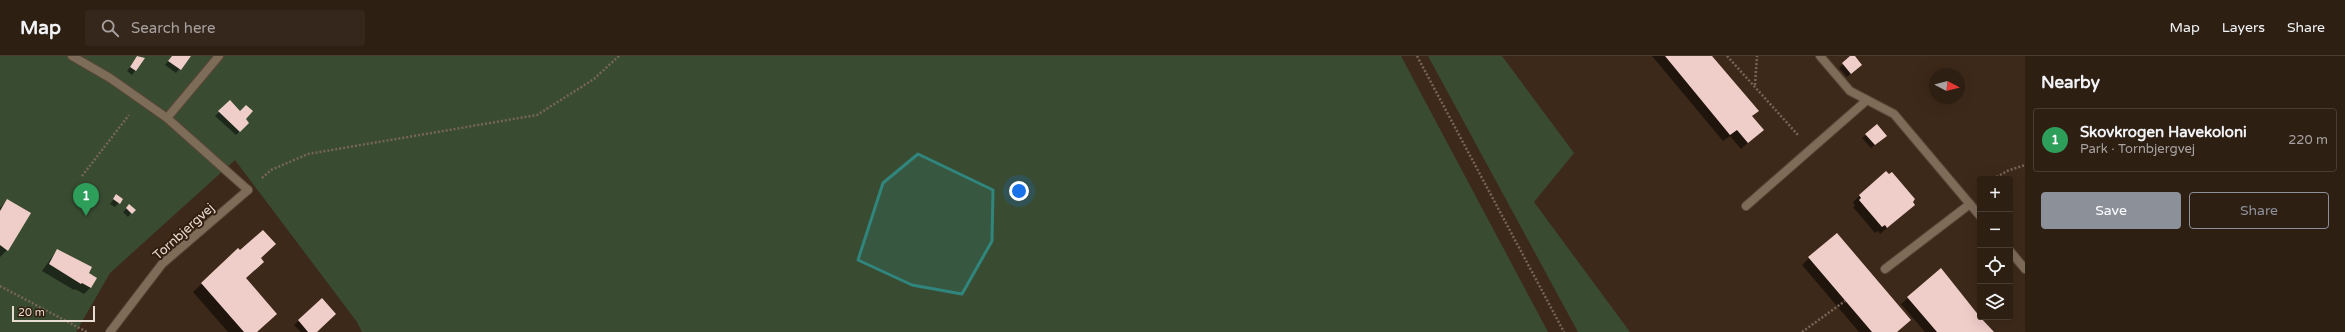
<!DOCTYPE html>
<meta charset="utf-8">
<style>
body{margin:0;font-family:"Varela Round",sans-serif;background:#36271c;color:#f1f3f6}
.controls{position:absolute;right:12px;bottom:12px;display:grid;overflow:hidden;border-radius:4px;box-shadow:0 4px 16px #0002}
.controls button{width:36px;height:36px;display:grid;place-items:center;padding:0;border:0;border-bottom:1px solid #493d33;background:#2e1f13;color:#f1f3f6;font:20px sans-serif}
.compass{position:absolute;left:1929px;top:12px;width:36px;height:36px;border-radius:50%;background:#2e1f13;box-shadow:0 4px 16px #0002;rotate:97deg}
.scale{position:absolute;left:12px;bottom:10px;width:83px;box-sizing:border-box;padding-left:4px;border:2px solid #e9dcd2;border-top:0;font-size:11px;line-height:14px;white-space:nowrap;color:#e9dcd2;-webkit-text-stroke:3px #321f10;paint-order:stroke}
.you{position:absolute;left:1019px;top:135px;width:14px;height:14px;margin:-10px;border:3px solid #fff;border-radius:50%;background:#1a73e8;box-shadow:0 0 0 6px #1a73e833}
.badge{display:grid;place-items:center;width:26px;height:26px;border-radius:50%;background:#8c9099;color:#fff;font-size:13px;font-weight:700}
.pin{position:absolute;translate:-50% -33px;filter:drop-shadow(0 1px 2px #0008)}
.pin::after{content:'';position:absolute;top:21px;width:14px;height:12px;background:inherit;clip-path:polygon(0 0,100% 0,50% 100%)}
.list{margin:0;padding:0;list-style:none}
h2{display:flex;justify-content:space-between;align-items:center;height:52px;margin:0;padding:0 16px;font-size:17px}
h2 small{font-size:13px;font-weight:400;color:#a7a2a0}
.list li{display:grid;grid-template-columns:26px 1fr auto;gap:12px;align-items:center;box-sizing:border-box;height:64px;margin:0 8px 8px;padding:0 8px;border:1px solid #493d33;border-radius:4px}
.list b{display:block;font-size:15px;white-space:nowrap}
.list p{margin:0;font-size:13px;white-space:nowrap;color:#a7a2a0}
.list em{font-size:13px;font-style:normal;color:#a7a2a0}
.actions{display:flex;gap:8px;padding:12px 16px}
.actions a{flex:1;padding:9px 0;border:1px solid #8c9099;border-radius:4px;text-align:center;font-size:14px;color:#8c9099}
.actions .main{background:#8c9099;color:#fff}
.icon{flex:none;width:22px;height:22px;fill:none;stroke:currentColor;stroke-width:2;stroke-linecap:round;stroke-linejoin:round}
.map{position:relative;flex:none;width:2025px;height:276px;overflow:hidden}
header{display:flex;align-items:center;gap:24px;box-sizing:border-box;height:56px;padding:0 20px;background:#2e1f13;border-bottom:1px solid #493d33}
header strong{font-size:19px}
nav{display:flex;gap:22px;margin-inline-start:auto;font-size:14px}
.search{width:280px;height:36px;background:#36271c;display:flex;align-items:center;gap:10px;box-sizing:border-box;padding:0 14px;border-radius:4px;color:#a7a2a0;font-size:15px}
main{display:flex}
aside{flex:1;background:#2e1f13}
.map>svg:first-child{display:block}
.green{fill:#394c31}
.shadow{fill:#0007}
.building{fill:#efcdc9}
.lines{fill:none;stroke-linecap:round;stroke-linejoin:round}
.lane-casing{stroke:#594637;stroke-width:10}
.street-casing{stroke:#594637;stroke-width:10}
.path{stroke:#776557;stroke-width:2.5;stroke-dasharray:2 2;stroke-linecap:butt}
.lane{stroke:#7d6c58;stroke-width:8}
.street{stroke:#7d6c58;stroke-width:8}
.marked{fill:#30857d;fill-opacity:0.2;stroke:#30857d;stroke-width:3;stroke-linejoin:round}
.labels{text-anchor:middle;stroke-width:4;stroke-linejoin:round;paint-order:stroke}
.street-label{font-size:13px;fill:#e9dcd2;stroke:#321f10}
</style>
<header>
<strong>Map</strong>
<div class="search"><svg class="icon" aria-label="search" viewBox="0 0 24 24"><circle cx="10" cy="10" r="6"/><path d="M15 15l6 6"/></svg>Search here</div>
<nav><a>Map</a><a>Layers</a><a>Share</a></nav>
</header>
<main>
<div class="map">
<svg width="2025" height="276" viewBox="0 0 2025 276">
<rect width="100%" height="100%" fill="#3d2919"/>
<!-- green -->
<path class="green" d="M0,0h1401l147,276h-1186l-5,-10 -122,-162 -125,113 -34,59h-76z
M1428,0h74l72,97 -40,49 96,130h-52z"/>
<!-- shadow -->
<path class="shadow" d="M138,0l6,2 -12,17 -5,-4z
M172,0h18l-14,17 -11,-8z
M1652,0h59l46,55 -6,6 11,13 -21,19 -11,-13 -7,5z
M1852,0h2l3,12 -10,9 -8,-9z
M230,45l18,22 -12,12 -21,-19z
M1866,79l16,4 -11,9 -9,-10z
M1886,116l21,39 -27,23 -2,-3 -3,2 -22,-26 2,-1 -2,-4z
M116,140l6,3 -7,8 -5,-3z
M8,144l-1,50 -7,7v-49z
M129,150l5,4 -6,7 -5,-5z
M238,193l7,30 12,53h-29l-35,-40z
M57,194l31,23 3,14 -7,7 -9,-5 -1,1 -32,-19z
M1809,202l88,74h-38l-57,-67z
M1941,214l39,47 13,15h-68l-24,-28z
M322,244l-7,32h-14l-7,-7z"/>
<!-- building -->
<path class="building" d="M137,0l8,2 -9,13 -6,-4z
M172,0h19l-10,14 -13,-9z
M1665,0h47l47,55 -7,5 12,14 -16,13 -11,-13 -7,5z
M1850,0h5l7,9 -11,9 -9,-11z
M230,44l10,11 6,-6 7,6 -7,8 3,4 -9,9 -22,-21z
M1877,68l10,12 -12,9 -10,-11z
M1886,115l3,3 3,-2 23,27 -2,3 2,3 -28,23 -2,-3 -3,2 -23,-27 2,-2 -2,-3z
M116,138l7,5 -3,5 -7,-5z
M7,143l24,14 -23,38 -8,-6v-34z
M129,148l7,6 -4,4 -6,-6z
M263,174l13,14 -15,14 3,4 -18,16 31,36 -20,18h-13l-43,-49 37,-35 2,2z
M1837,177l74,87 -14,12h-25l-64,-75z
M57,193l35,18 -3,6 8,5 -6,10 -9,-5 -1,1 -32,-20z
M1941,212l39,49 14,15h-57l-30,-35z
M322,242l14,16 -19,18h-9l-10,-12z"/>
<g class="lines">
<!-- lane casing -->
<g class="lane-casing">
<path id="lane" d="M72,0l38,22 57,40 81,72
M167,62l52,-62
M1746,150l121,-106
M1885,213l85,-65"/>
</g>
<!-- street casing -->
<g class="street-casing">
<path id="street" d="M1820,0l30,35 44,23 86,102
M2010,195l15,18
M110,276l52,-68 86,-74"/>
</g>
<!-- path -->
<path class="path" d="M1417,0l147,276
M1727,0l71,79
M1755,29l2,-29
M82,120l47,-61
M262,122l9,-8 37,-16 229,-39 57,-36 25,-23
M1993,123l14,-8 18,-6
M0,230l87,46
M1802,276l43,-31"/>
<!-- lane -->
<use href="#lane" class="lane"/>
<!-- street -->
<use href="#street" class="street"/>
</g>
<!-- marked area -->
<path class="marked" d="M918,98l75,36 -1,51 -30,53 -50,-9 -54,-25 25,-77z"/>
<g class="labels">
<!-- street labels -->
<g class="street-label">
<text transform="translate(183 175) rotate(-42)" y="5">Tornbjergvej</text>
</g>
</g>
</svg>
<div class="controls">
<button>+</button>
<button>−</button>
<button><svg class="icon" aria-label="locate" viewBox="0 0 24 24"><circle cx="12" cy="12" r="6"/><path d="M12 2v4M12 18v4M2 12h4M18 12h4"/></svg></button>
<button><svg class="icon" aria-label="layers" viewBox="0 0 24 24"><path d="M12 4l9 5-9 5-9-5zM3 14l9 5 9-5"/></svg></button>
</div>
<svg class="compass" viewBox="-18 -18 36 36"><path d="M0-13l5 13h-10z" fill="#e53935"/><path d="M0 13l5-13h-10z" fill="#a7a2a0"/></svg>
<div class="scale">20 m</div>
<div class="you"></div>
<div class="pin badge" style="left:86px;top:160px;background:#2e9e5b">1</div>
</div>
<aside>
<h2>Nearby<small></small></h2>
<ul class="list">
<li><span class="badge" style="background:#2e9e5b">1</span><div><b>Skovkrogen Havekoloni</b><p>Park · Tornbjergvej</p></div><em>220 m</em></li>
</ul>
<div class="actions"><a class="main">Save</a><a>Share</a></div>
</aside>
</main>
